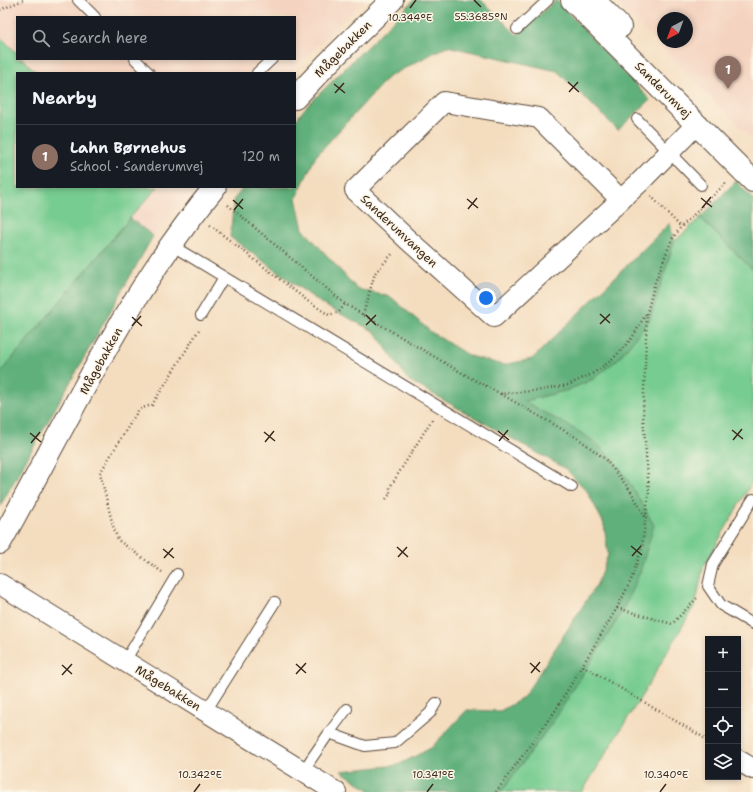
<!DOCTYPE html>
<meta charset="utf-8">
<style>
body{margin:0;font-family:"Shantell Sans",sans-serif;background:#20242c;color:#f1f3f6}
.controls{position:absolute;right:12px;bottom:12px;display:grid;overflow:hidden;border-radius:0px;box-shadow:0 2px 6px #0003}
.controls button{width:36px;height:36px;display:grid;place-items:center;padding:0;border:0;border-bottom:1px solid #363941;background:#171b24;color:#f1f3f6;font:20px sans-serif}
.compass{position:absolute;left:657px;top:12px;width:36px;height:36px;border-radius:50%;background:#171b24;box-shadow:0 2px 6px #0003;rotate:221deg}
.you{position:absolute;left:486px;top:298px;width:14px;height:14px;margin:-10px;border:3px solid #fff;border-radius:50%;background:#1a73e8;box-shadow:0 0 0 6px #1a73e833}
.badge{display:grid;place-items:center;width:26px;height:26px;border-radius:50%;background:#b45309;color:#fff;font-size:13px;font-weight:700}
.pin{position:absolute;translate:-50% -33px;filter:drop-shadow(0 1px 2px #0008)}
.pin::after{content:'';position:absolute;top:21px;width:14px;height:12px;background:inherit;clip-path:polygon(0 0,100% 0,50% 100%)}
.list{margin:0;padding:0;list-style:none}
h2{display:flex;justify-content:space-between;align-items:center;height:52px;margin:0;padding:0 16px;font-size:17px}
h2 small{font-size:13px;font-weight:400;color:#9ea1a6}
.list li{display:grid;grid-template-columns:26px 1fr auto;gap:12px;align-items:center;box-sizing:border-box;height:64px;padding:0 16px;border-top:1px solid #363941}
.list b{display:block;font-size:15px;white-space:nowrap}
.list p{margin:0;font-size:13px;white-space:nowrap;color:#9ea1a6}
.list em{font-size:13px;font-style:normal;color:#9ea1a6}
.icon{flex:none;width:22px;height:22px;fill:none;stroke:currentColor;stroke-width:2;stroke-linecap:round;stroke-linejoin:round}
.map{position:relative;flex:none;width:753px;height:792px;overflow:hidden}
.search{position:absolute;background:#171b24;box-shadow:0 2px 6px #0003;left:16px;top:16px;width:280px;height:44px;display:flex;align-items:center;gap:10px;box-sizing:border-box;padding:0 14px;border-radius:0px;color:#9ea1a6;font-size:15px}
.panel{position:absolute;background:#171b24;box-shadow:0 2px 6px #0003;left:16px;top:72px;width:280px;height:116px;border-radius:0px}
.map>svg:first-child{display:block}
.built{fill:#f4d3c0;fill-rule:evenodd}
.green{fill:#77cc91;stroke:#597b58}
.forest{fill:#61b07b;stroke:#4e6d4c}
.lines{fill:none;stroke-linecap:round;stroke-linejoin:round}
.service-casing{stroke:#574536;stroke-width:12}
.minor-casing{stroke:#574536;stroke-width:22}
.tertiary-casing{stroke:#574536;stroke-width:24}
.path{stroke:#574536;stroke-width:2.5;stroke-dasharray:1 3;stroke-linecap:butt}
.service{stroke:#fff;stroke-width:10}
.minor{stroke:#fff;stroke-width:20}
.tertiary{stroke:#fff;stroke-width:22}
.ticks{fill:none;stroke:#3b2a1e;stroke-width:1.5}
.labels{text-anchor:middle;stroke-width:3;stroke-linejoin:round;paint-order:stroke}
.street-label{font-size:12px;fill:#3b2a1e;stroke:#fcf5e5}
.ticks-label{font-size:10px;text-anchor:middle;fill:#3b2a1e;stroke:#fcf5e5;stroke-width:3;stroke-linejoin:round;paint-order:stroke}
</style>
<div class="map">
<svg width="753" height="792" viewBox="0 0 753 792">
<rect width="100%" height="100%" fill="#fcf5e5"/>
<filter id="ink" filterUnits="userSpaceOnUse"><feTurbulence type="fractalNoise" baseFrequency=".025" numOctaves="2"/><feDisplacementMap in="SourceGraphic" scale="8" xChannelSelector="R" yChannelSelector="G"/><feConvolveMatrix kernelMatrix="1 2 1 2 8 2 1 2 1" color-interpolation-filters="sRGB"/></filter>
<filter id="wash" filterUnits="userSpaceOnUse"><feTurbulence type="fractalNoise" baseFrequency=".012" numOctaves="4" result="noise"/><feDisplacementMap in="SourceGraphic" scale="16" xChannelSelector="R" yChannelSelector="G"/><feGaussianBlur stdDeviation="0.9" result="paint"/><feColorMatrix in="noise" values="0 0 0 0 0 0 0 0 0 0 0 0 0 0 0 0 0 1.4 0 .05"/><feComposite in="paint" operator="in"/></filter>
<g filter="url(#wash)">
<rect width="100%" height="100%" fill="#f4ddbf"/>
<!-- built -->
<path class="built" d="M0,0h365l-76,73h-252l-14,-14h272v-42h-278v36l-17,-16z
M614,0h139v136l-2,2zM663,18h24v24h-24z
M158,187h35l-40,49 -23,-18z"/>
<!-- green -->
<path class="green" d="M0,37l17,16v6h6l14,14h-20v114h141l-28,31 -130,155z
M700,218l53,52v210l-50,88 -7,35 -52,89 -62,100h-81l53,-72 68,-108 -36,-175 -62,-36 44,-11 25,-11 25,-20 32,-40 24,-77z"/>
<!-- forest -->
<path class="forest" d="M414,0h67l36,35 39,-35 94,100 -32,30 -61,-59 -110,-25 -59,31 -72,79 -20,42 7,31 54,60 34,8 40,35 38,24 35,9 28,-6 138,-136 4,19 -24,77 -32,40 -25,20 -25,11 -43,11c19,13 41,22 61,35 32,21 49,56 68,89l-14,47 -18,40 -68,108 -53,72h-129l-31,-21 57,-6 33,-17 36,-38 33,1 23,-13 74,-114 11,-29 -4,-31 -17,-33 -21,-22 -158,-89 -33,-48 -53,-28 -92,-67 4,-38 10,-12h51v-66l11,-14z
M736,181l17,18v71l-53,-52z
M130,218l23,18 -153,270v-133z"/>
</g>
<g filter="url(#ink)">
<g class="lines">
<!-- service casing -->
<g class="service-casing">
<path id="service" d="M78,0l17,17
M517,29l31,-29
M135,59l14,14
M257,73l15,-14
M637,119l64,66
M171,245l401,242
M201,315l23,-38
M753,499l-40,65 -5,22 13,19 32,19
M125,661l52,-87
M206,711l69,-109
M329,733l18,-24
M303,771l26,-38 36,13 30,-3 35,-30 6,-10"/>
</g>
<!-- minor casing -->
<g class="minor-casing">
<path id="minor" d="M621,200l-82,-82 -95,-16 -89,88 52,49 87,78 144,-133 59,-60
M0,584l336,208
M738,760l15,9"/>
</g>
<!-- tertiary casing -->
<g class="tertiary-casing">
<path id="tertiary" d="M572,0l181,181
M594,0l26,27
M295,98l34,-36 63,-62
M0,543c67,-120 127,-250 215,-356"/>
</g>
<!-- path -->
<path class="path" d="M0,10l23,-10
M651,196l30,31
M228,205l117,99 122,72 34,18 41,-4 26,-5 24,-11 20,-14 20,-22 14,-24
M210,225l99,77 20,13 10,-3 6,-8
M363,315l12,-42 19,-21
M501,394l78,45 26,20 25,31 16,28
M386,499l4,-5v-7l43,-69
M162,572l-44,-32 -5,-14 -13,-53 39,-64 13,-4 48,-77
M617,608l55,16 26,-27
M583,666l118,70 7,6
M496,792l59,-81 62,-103 15,-30 10,-31 7,-56 -6,-75 4,-103 8,-31 17,-43 9,-12 45,-44"/>
<!-- service -->
<use href="#service" class="service"/>
<!-- minor -->
<use href="#minor" class="minor"/>
<!-- tertiary -->
<use href="#tertiary" class="tertiary"/>
</g>
</g>
<!-- ticks -->
<path class="ticks" d="M474,0l7,7M410,8l6,-8M568,82l11,10M334,84l11,9M569,92l9,-10M335,93l9,-10M701,198l11,9M467,199l11,9M233,200l10,9M702,208l9,-11M468,209l9,-11M234,210l9,-11M600,314l10,9M366,315l10,10M132,317l10,9M600,324l10,-10M366,325l10,-10M132,326l9,-10M732,430l11,9M498,431l11,9M264,432l11,9M30,433l11,9M733,440l9,-11M499,441l9,-11M265,442l9,-11M31,443l9,-11M631,546l11,9M397,547l11,10M163,549l11,9M632,556l9,-10M398,557l9,-10M164,558l9,-10M530,663l10,9M296,664l10,9M62,665l10,9M531,673l9,-11M296,674l10,-11M62,675l10,-11M194,792l6,-8M427,792l6,-8M660,792l6,-8"/>
<g class="labels">
<!-- street labels -->
<g class="street-label">
<text transform="translate(343 49) rotate(-45)" y="4">Mågebakken</text>
<text transform="translate(663 90) rotate(45)" y="4">Sanderumvej</text>
<text transform="translate(399 231) rotate(43)" y="4">Sanderumvangen</text>
<text transform="translate(101 361) rotate(-61)" y="4">Mågebakken</text>
<text transform="translate(168 688) rotate(32)" y="4">Mågebakken</text>
</g>
</g>
<g class="ticks-label">
<text x="481" y="20">55.3685°N</text>
<text x="410" y="21">10.344°E</text>
<text x="200" y="778">10.342°E</text>
<text x="433" y="778">10.341°E</text>
<text x="666" y="778">10.340°E</text>
</g>
</svg>
<div class="controls">
<button>+</button>
<button>−</button>
<button><svg class="icon" aria-label="locate" viewBox="0 0 24 24"><circle cx="12" cy="12" r="6"/><path d="M12 2v4M12 18v4M2 12h4M18 12h4"/></svg></button>
<button><svg class="icon" aria-label="layers" viewBox="0 0 24 24"><path d="M12 4l9 5-9 5-9-5zM3 14l9 5 9-5"/></svg></button>
</div>
<svg class="compass" viewBox="-18 -18 36 36"><path d="M0-13l5 13h-10z" fill="#e53935"/><path d="M0 13l5-13h-10z" fill="#9ea1a6"/></svg>
<div class="you"></div>
<div class="pin badge" style="left:728px;top:89px;background:#8d6e63">1</div>
<div class="search"><svg class="icon" aria-label="search" viewBox="0 0 24 24"><circle cx="10" cy="10" r="6"/><path d="M15 15l6 6"/></svg>Search here</div>
<section class="panel">
<h2>Nearby<small></small></h2>
<ul class="list">
<li><span class="badge" style="background:#8d6e63">1</span><div><b>Lahn Børnehus</b><p>School · Sanderumvej</p></div><em>120 m</em></li>
</ul>
</section>
</div>
